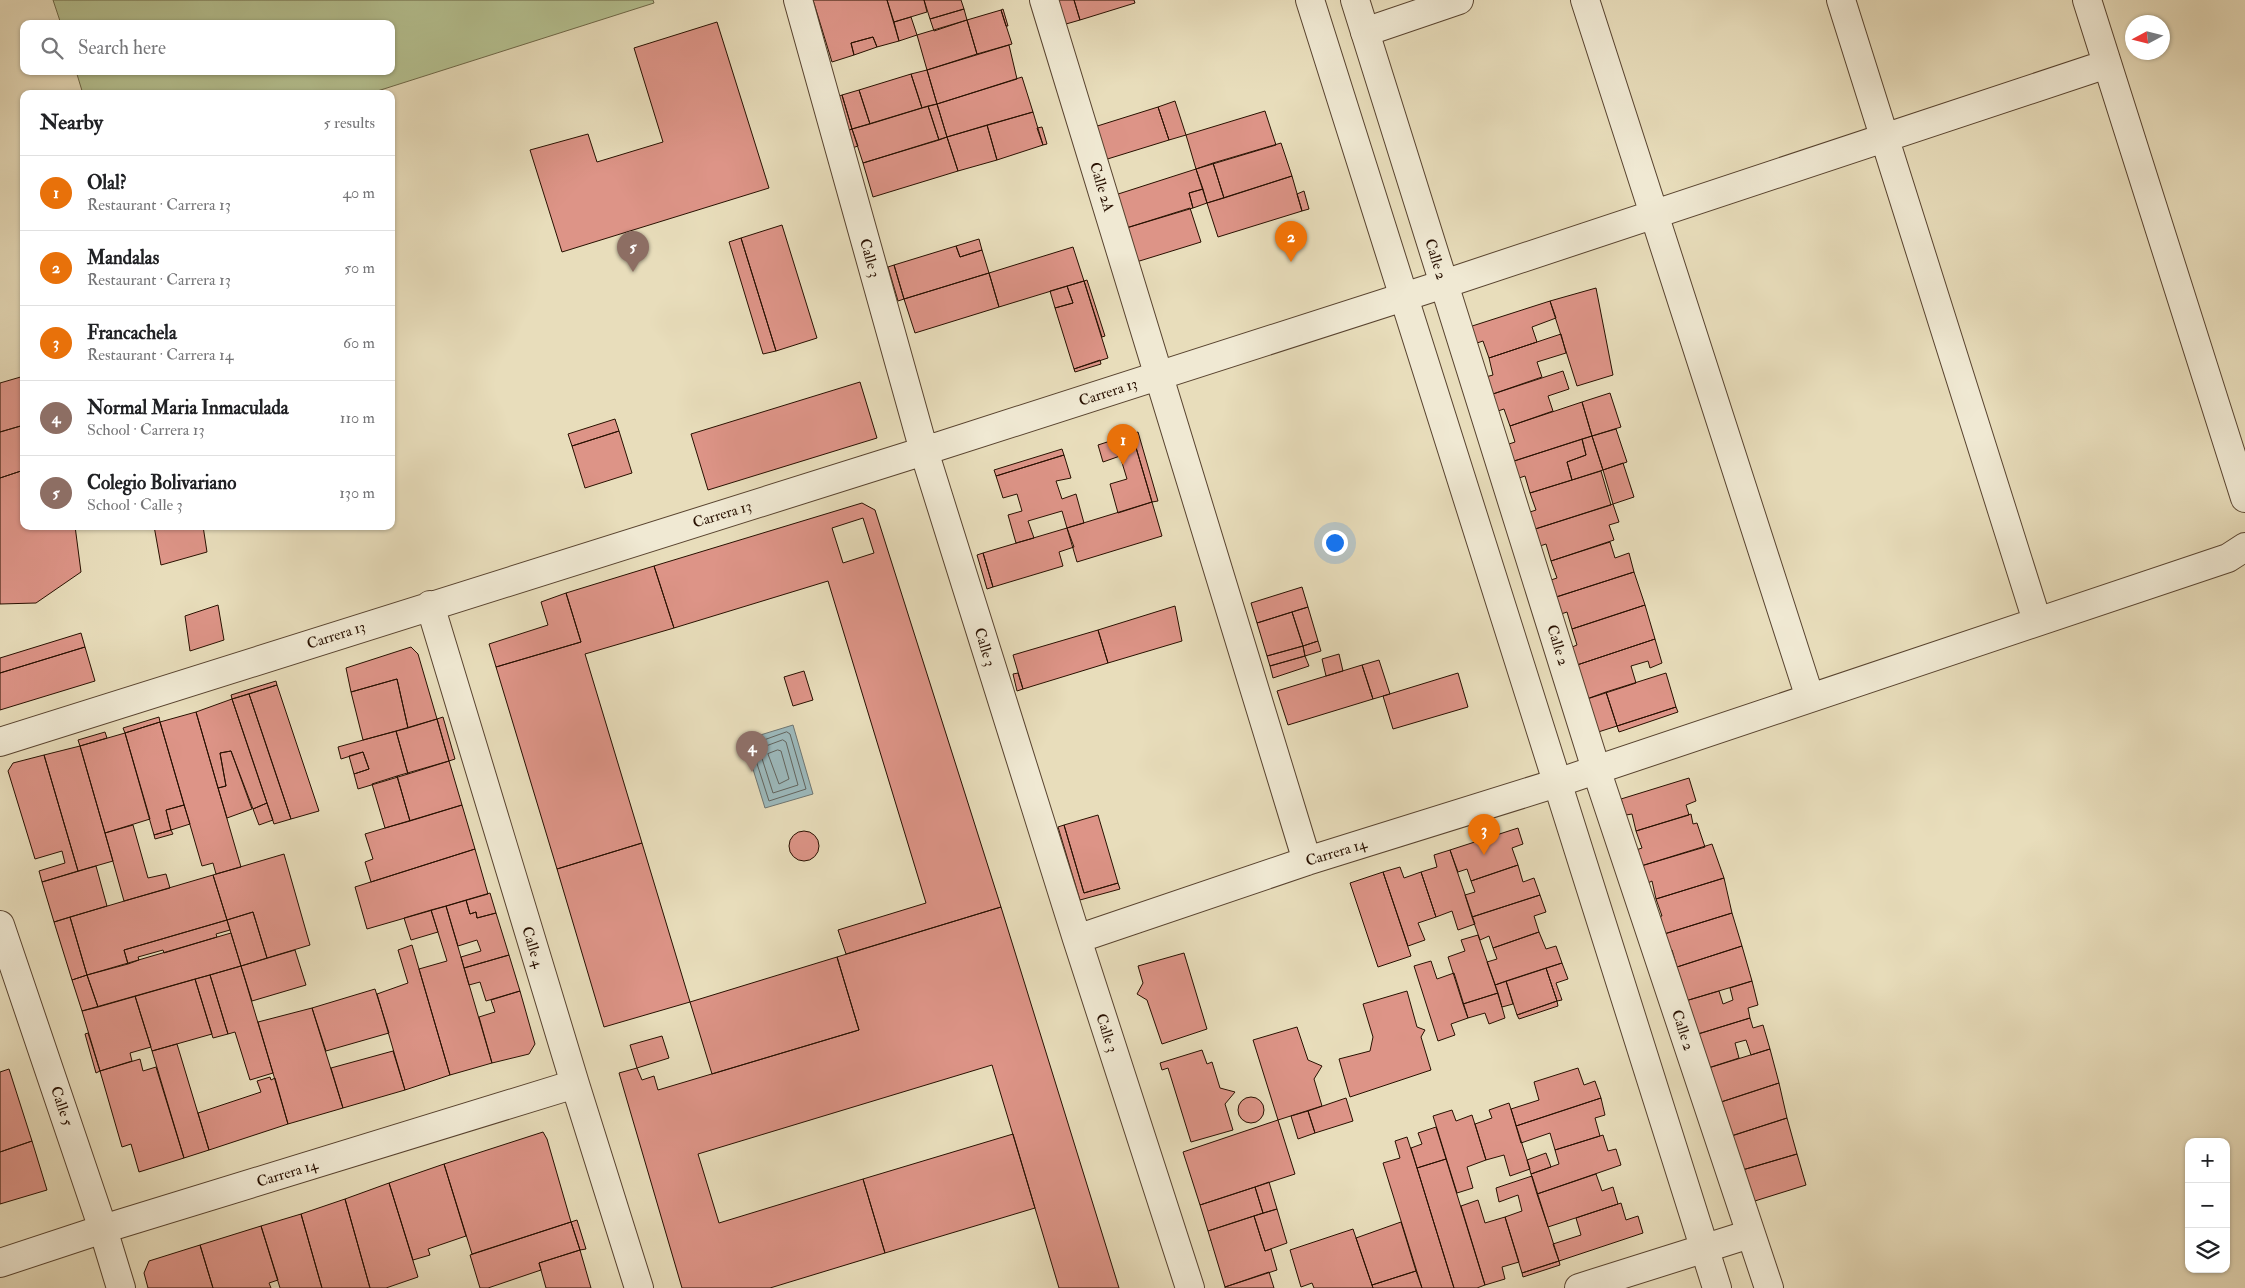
<!DOCTYPE html>
<meta charset="utf-8">
<style>
body{margin:0;font-family:"IM FELL Double Pica",serif;background:#f2f2f2;color:#202124}
.controls{position:absolute;right:15px;bottom:15px;display:grid;overflow:hidden;border-radius:10px;box-shadow:0 1px 4px #0004}
.controls button{width:45px;height:45px;display:grid;place-items:center;padding:0;border:0;border-bottom:1px solid #e0e0e0;background:#fff;color:#202124;font:25px sans-serif}
.compass{position:absolute;left:2125px;top:15px;width:45px;height:45px;border-radius:50%;background:#fff;box-shadow:0 1px 4px #0004;rotate:263deg}
.you{position:absolute;left:1334px;top:542px;width:18px;height:18px;margin:-12px;border:4px solid #fff;border-radius:50%;background:#1a73e8;box-shadow:0 0 0 8px #1a73e833}
.badge{display:grid;place-items:center;width:32px;height:32px;border-radius:50%;background:#d93025;color:#fff;font-size:16px;font-weight:700}
.pin{position:absolute;translate:-50% -41px;filter:drop-shadow(0 1px 2px #0008)}
.pin::after{content:'';position:absolute;top:26px;width:18px;height:15px;background:inherit;clip-path:polygon(0 0,100% 0,50% 100%)}
.list{margin:0;padding:0;list-style:none}
h2{display:flex;justify-content:space-between;align-items:center;height:65px;margin:0;padding:0 20px;font-size:21px}
h2 small{font-size:16px;font-weight:400;color:#757577}
.list li{display:grid;grid-template-columns:32px 1fr auto;gap:15px;align-items:center;box-sizing:border-box;height:75px;padding:0 20px;border-top:1px solid #e0e0e0}
.list b{display:block;font-size:19px;white-space:nowrap}
.list p{margin:0;font-size:16px;white-space:nowrap;color:#757577}
.list em{font-size:16px;font-style:normal;color:#757577}
.icon{flex:none;width:28px;height:28px;fill:none;stroke:currentColor;stroke-width:2;stroke-linecap:round;stroke-linejoin:round}
.map{position:relative;flex:none;width:2245px;height:1288px;overflow:hidden}
.search{position:absolute;background:#fff;box-shadow:0 1px 4px #0004;left:20px;top:20px;width:375px;height:55px;display:flex;align-items:center;gap:12px;box-sizing:border-box;padding:0 18px;border-radius:10px;color:#757577;font-size:19px}
.panel{position:absolute;background:#fff;box-shadow:0 1px 4px #0004;left:20px;top:90px;width:375px;height:440px;border-radius:10px}
.map>svg:first-child{display:block}
.green{fill:#b5c191;stroke:#6e6848}
.water{fill:#9cb9bc;stroke:#6e7571}
.lines{fill:none;stroke-linecap:round;stroke-linejoin:round}
.shore{stroke:#62645e;stroke-width:1}
.building{fill:#dd9487;stroke:#281000;fill-rule:evenodd}
.minor-casing{stroke:#58432f;stroke-width:30}
.tertiary-casing{stroke:#58432f;stroke-width:30}
.minor{stroke:#f0e9d3;stroke-width:28}
.tertiary{stroke:#f0e9d3;stroke-width:28}
.labels{text-anchor:middle;stroke-width:4.5;stroke-linejoin:round;paint-order:stroke}
.street-label{font-size:15px;fill:#281000;stroke:#f0e9d3}
</style>
<div class="map">
<svg width="2245" height="1288" viewBox="0 0 2245 1288">
<rect width="100%" height="100%" fill="#e8ddbb"/>
<filter id="stains"><feTurbulence type="fractalNoise" baseFrequency=".004" numOctaves="4"/><feColorMatrix values="0 0 0 0 .2 0 0 0 0 .09 0 0 0 0 .02 0 0 0 .5 -.17"/></filter>
<radialGradient id="worn" r=".72"><stop offset=".6" stop-color="#630" stop-opacity="0"/><stop offset="1" stop-color="#630" stop-opacity=".3"/></radialGradient>
<!-- green -->
<path class="green" d="M53,0h600l1,3 -286,91h-285l-7,-23h315v-47h-330z"/>
<!-- water -->
<path class="water" d="M793,725l20,69 -48,14 -21,-68z"/>
<g class="lines">
<!-- shore -->
<path class="shore" d="M787,732l3,2 16,55 -37,12 -18,-56z
M783,740l3,2 12,43 -25,8 -14,-44z
M778,750l3,1 8,28 -10,5 -11,-30z"/>
</g>
<!-- building -->
<path class="building" d="M813,0h74l12,41 -22,6 -4,-10 -22,6 3,12 -22,7z
M887,0h37l3,12 -33,10z
M924,0h37l3,9 -34,10z
M1051,0h23l6,20 -21,6z
M1074,0h60l1,3 -55,17z
M964,9l3,11 -33,11 -4,-12z
M1003,9l5,17h-2l-5,-16z
M1001,10l11,34 -35,10 -10,-34z
M911,17l6,18 -18,6 -5,-19z
M967,20l10,34 -50,16 -10,-35z
M717,22l52,166 -207,64 -32,-102 58,-16 9,28 66,-20 -29,-94z
M873,37l4,10 -23,8 -3,-12z
M1009,45l8,34 -80,25 -10,-34z
M927,70l10,34 -15,4 -11,-34z
M911,74l11,34 -52,16 -11,-34z
M1022,77l11,35 -86,25 -10,-33z
M859,90l11,34 -18,5 -10,-34z
M842,95l10,34 -5,2 -10,-34z
M1175,101l11,34 -17,5 -11,-33z
M937,104l10,33 -8,3 -11,-34z
M928,106l11,34 -76,23 -11,-34z
M1158,107l11,33 -68,21 -10,-33z
M1265,111l11,34 -80,24 -10,-34z
M1033,112l10,33 -46,15 -10,-35z
M987,125l10,35 -39,11 -11,-34z
M1042,127l5,17 -4,1 -6,-17z
M852,129l6,17 -6,2 -5,-17z
M947,137l11,34 -85,26 -10,-34z
M1281,143l11,33 -68,22 -11,-35z
M1213,163l11,35 -17,5 -11,-34z
M1196,169l7,20 -14,4 4,15 -70,21 -11,-33z
M1292,176l10,35 -84,26 -11,-34z
M1203,189l4,14 -14,5 -4,-15z
M1304,191l5,18 -7,2 -5,-17z
M1190,208l11,34 -68,21 -10,-34z
M782,225l35,113 -41,13 -35,-113z
M741,238l35,113 -13,3 -34,-112z
M979,239l3,11 -22,7 -4,-11z
M956,246l4,11 22,-7 7,23 -85,26 -10,-34z
M1073,247l11,34 -85,26 -10,-34z
M894,265l10,34 -6,2 -10,-34z
M989,273l10,34 -84,26 -11,-34z
M1087,280l18,56 -3,1 -18,-56z
M1084,281l24,77 -34,11 -19,-61 18,-5 -6,-17z
M1067,286l6,17 -18,5 -5,-17z
M1596,288l17,87 -36,11 -27,-85z
M1550,301l6,17 -24,9 5,15 -48,16 -6,-17 -12,4 -5,-17z
M1561,334l5,19 -29,9 5,15 -55,19 -5,-18 11,-3 -4,-17z
M1100,360l1,4 -26,8 -1,-3z
M1563,371l6,18 -21,7 5,15 -43,15 -6,-17 -12,4 -5,-17z
M24,376v49l-24,7v-49z
M860,382l17,56 -169,52 -17,-56z
M1610,393l11,34 -29,9 -10,-34z
M1582,402l10,34 -84,27 -5,-17 12,-4 -5,-16z
M615,419l4,12 -47,15 -4,-12z
M24,425v45l-24,8v-46z
M1616,429l11,33 -24,8 -11,-34z
M619,431l13,42 -47,15 -13,-42z
M1138,432l20,69 -6,1 -20,-68z
M1132,434l20,68 -34,11 -8,-29 17,-5 -7,-23 -17,6 -5,-17z
M1592,436l11,34 -31,10 -5,-18 19,-7 -4,-16z
M1582,439l4,16 -19,7 5,18 -42,13 -5,-17 -12,4 -5,-17z
M1062,449l2,6 -68,21 -2,-6z
M1064,455l7,23 -15,3 6,18 14,-5 8,29 -17,5 -5,-17 -34,10 6,17 -18,5 -8,-28 14,-4 -5,-17 -14,4 -7,-22z
M1623,463l11,34 -21,7 -10,-34z
M24,470v56h51l6,46 -45,31 -36,1v-126z
M1601,471l10,34 -82,26 -5,-17 12,-4 -6,-17z
M1152,502l10,34 -85,26 -10,-34z
M862,503l13,7 126,397 -155,47 -8,-24 88,-27 -98,-322 -154,47 -20,-62zM863,518l11,35 -31,10 -11,-35z
M1613,504l6,18 -10,3 5,15 -63,21 -5,-17 -12,4 -5,-17z
M154,526h49l4,26 -46,13z
M1067,528l7,19 -15,5 4,14 -70,21 -10,-34z
M1610,542l5,16 14,-5 5,19 -84,27 -5,-17 12,-4 -6,-17z
M983,553l10,34 -6,2 -10,-34z
M654,566l20,62 -89,26 57,189 -85,26 -61,-202 85,-25 -15,-49z
M1634,572l11,33 -73,24 -5,-17 -12,4 -5,-17z
M1302,587l6,20 -51,16 -6,-20z
M566,593l15,49 -85,25 -7,-23 59,-19 -7,-23z
M218,605l6,35 -34,11 -5,-35z
M1645,605l10,34 -84,28 -6,-17 12,-5 -5,-16z
M1175,606l7,35 -74,22 -10,-33z
M1308,607l10,34 -15,5 -11,-34z
M1292,612l11,34 -36,10 -10,-33z
M1098,630l10,33 -85,26 -10,-34z
M81,633l4,14 -85,26v-15z
M1655,639l7,24 -12,5 -2,-7 -17,5 5,17 -55,18 -10,-34z
M1318,641l3,10 -16,5 -2,-10z
M1303,646l2,10 -35,10 -3,-10z
M85,647l10,34 -95,29v-37z
M411,647l7,7 19,65 -29,9 -11,-49 -46,13 -5,-24z
M1339,654l4,17 -17,5 -4,-17z
M1305,656l4,10 -36,12 -3,-12z
M1379,660l11,34 -17,5 -11,-34z
M1362,665l11,34 -85,26 -11,-34z
M804,671l9,29 -20,6 -9,-29z
M1018,673l5,16 -6,2 -4,-17z
M1458,673l10,34 -75,22 -10,-33z
M1666,673l10,34 -59,19 -11,-34z
M397,679l11,49 -45,12 -12,-48z
M276,681l1,4 -45,14 -1,-4z
M277,685l42,126 -28,8 -42,-125z
M1606,692l11,34 -25,8 -11,-33z
M249,694l42,125 -17,5 -42,-125z
M232,699l35,104 -14,6 -22,-58 -11,2 6,33 -8,2 -22,-76z
M1676,707l2,5 -59,20 -2,-6z
M196,712l45,155 -25,7 -3,-11 -11,3 -42,-144z
M159,717l1,5 -35,11 -2,-5z
M443,717l12,42 -6,2 -12,-42z
M437,719l12,42 -41,13 -12,-43z
M160,722l24,83 -18,5 5,20 -17,5 -29,-102z
M396,731l12,43 -50,15 -4,-15 15,-5 -6,-17 -22,7 -3,-12z
M105,732l2,6 -27,8 -2,-6z
M125,733l25,86 -45,14 -25,-87z
M80,746l33,115 -35,10 -34,-116z
M231,751l21,58 -25,9 -9,-30 8,-2 -6,-33z
M363,752l6,17 -15,5 -5,-18z
M44,755l34,116 -36,11 -3,-11 26,-8 -3,-12 -27,8 -27,-88 5,-8z
M449,761l13,44 -52,16 -13,-45z
M397,776l13,45 -25,7 -13,-44z
M1689,778l7,23 -10,4 3,10 -53,16 -4,-17 -6,1 -5,-16z
M267,803l6,17 -14,5 -6,-16z
M184,805l6,19 -19,6 -5,-20z
M462,805l13,44 -104,33 -6,-20 8,-3 -8,-25z
M1691,814l2,10 4,-1 8,24 -64,19 -5,-16 6,-2 -6,-17z
M1098,815l20,68 -34,10 -20,-68z
M133,825l15,53 18,-4 4,14 -46,13 -19,-68z
M1064,825l20,68 34,-10 2,6 -40,11 -22,-73z
M1518,828l5,16 -11,4 6,17 -47,16 -4,-12 -9,3 -8,-22z
M171,830l2,4 -18,5 -1,-4z
M789 846a15 15 0 1 1 30 0a15 15 0 1 1-30 0Z
M642,843l48,159 -86,25 -47,-158z
M1712,844l12,34 -68,21 -4,-18 -6,3 -5,-18z
M475,849l13,45 -121,35 -12,-42z
M1450,850l25,74 -17,6 -6,-19 -16,6 -15,-45 16,-5 -3,-12z
M284,854l26,91 -43,13 -14,-46 -26,8 -14,-45z
M1518,865l5,17 11,-4 6,17 -68,22 -7,-22 10,-3 -4,-11z
M96,866l11,40 -53,16 -12,-40z
M1400,867l4,11 17,-6 15,45 -18,6 7,17 -17,6 -25,-74z
M1383,872l28,84 -33,11 -28,-84z
M213,875l14,45 -103,30 4,14 -41,11 -17,-58z
M1724,878l8,35 -71,22 -5,-18 6,-1 -6,-17z
M490,893l6,20 -19,5 -1,-6 -6,2 -4,-14z
M1540,895l6,17 -12,4 5,16 -46,16 -4,-12 -9,4 -8,-23z
M466,900l4,14 6,-2 1,6 19,-5 13,42 -45,13 -3,-11 20,-6 -4,-11 -19,6 -12,-40z
M446,906l46,157 -42,12 -31,-106 28,-8 -16,-51z
M1001,907l118,381h-60l-67,-223 -294,89 21,69 144,-44 22,74 -115,35h-88l-63,-215 18,-5 5,12 12,-4 4,14 201,-60 -22,-73z
M431,910l7,22 -27,8 -7,-22z
M253,912l14,46 -26,8 -14,-46z
M1732,913l10,33 -65,21 -5,-17 -6,1 -5,-16z
M70,917l17,58 -15,5 -18,-58z
M227,920l3,10 -14,4 1,3 -53,16 -1,-3 -25,7 1,3 -11,4 -4,-14z
M1539,932l7,17 10,-3 6,17 -67,22 -8,-23 10,-3 -4,-11z
M231,933l10,33 -143,41 -11,-32z
M1478,935l20,58 -35,11 -15,-47 17,-6 -4,-11z
M412,945l38,130 -45,15 -28,-96 31,-11 -10,-33z
M1742,946l10,35 -70,21 -6,-16 6,-2 -5,-17z
M295,950l11,35 -54,16 -11,-35z
M1184,953l23,76 -45,15 -15,-44 -10,-6 6,-11 -5,-17z
M509,955l11,36 -34,10 -6,-19 -11,3 -5,-17z
M837,957l22,73 -147,44 -22,-72z
M1431,961l6,18 17,-6 14,45 -17,6 4,11 -17,6 -24,-75z
M1562,963l6,16 -12,4 6,17 -5,1 -11,-33z
M241,966l32,107 -23,7 -15,-48 -7,2 -18,-59z
M1546,968l11,33 -40,14 -11,-34z
M87,975l11,32 -16,4 -10,-31z
M210,975l18,59 -15,4 -18,-59z
M195,979l17,55 -60,17 -17,-55z
M1506,981l7,23 -11,3 -7,-22z
M1752,981l6,24 -10,3 2,10 -52,16 -16,-32 37,-11 4,13 10,-4 -3,-12z
M375,989l14,44 -63,18 -14,-43z
M520,991l15,53 -6,10 -37,9 -13,-46 16,-5 -4,-12z
M1407,991l10,36 8,3 -4,7 10,33 -81,27 -11,-38 31,-8 3,-14 -10,-33z
M1498,993l7,25 -16,6 -4,-11 -17,5 -5,-14z
M135,996l16,51 -21,6 2,8 -32,10 -18,-60z
M1557,1001l1,5 -39,13 -2,-4z
M312,1008l31,100 -55,16 -30,-102z
M1750,1018l3,10 10,-3 7,24 -19,6 -5,-15 -11,3 4,15 -37,12 -4,-36z
M1297,1027l11,33 14,6 -8,13 8,27 -44,14 -25,-80z
M88,1033l12,38 -4,2 -11,-39z
M662,1036l7,22 -32,10 -7,-23z
M177,1044l32,106 -25,8 -32,-107z
M1770,1049l9,34 -61,20 -16,-33z
M1202,1050l5,14 5,-2 8,26 15,4 -10,12 8,26 -42,12 -23,-74 -6,2 -2,-7z
M393,1051l12,39 -62,18 -12,-40z
M140,1059l3,12 13,-4 28,91 -45,14 -8,-28 -9,3 -22,-76z
M1578,1068l6,17 11,-4 6,17 -85,28 -5,-17 28,-9 -5,-18z
M9,1069l23,72 -32,11v-80z
M270,1077l1,3 4,-2 13,46 -79,26 -11,-37 63,-21 -4,-11z
M1779,1083l8,35 -65,21 -4,-36z
M1238 1110a13 13 0 1 1 26 0a13 13 0 1 1-26 0Z
M1346,1098l7,23 -38,12 -7,-22z
M1601,1098l4,17 -10,3 5,18 -45,14 -5,-17 -29,10 -5,-17z
M1509,1103l21,66 -20,7 -6,-21 -18,5 -11,-36 17,-6 -3,-8z
M1452,1110l4,11 16,-6 14,45 -19,7 6,21 -16,5 -24,-77z
M1308,1111l7,22 -17,6 -7,-23z
M1787,1118l10,36 -58,17 -17,-32z
M1278,1120l17,54 -95,31 -17,-53z
M1436,1127l10,32 -29,9 -6,-20 11,-4 -4,-11z
M543,1132l4,7 24,83 -99,32 -28,-90z
M1013,1134l22,74 -150,45 -22,-74z
M1603,1135l5,16 8,-2 5,16 -84,29 -6,-20 28,-10 -4,-14z
M1407,1137l10,31 37,120h-32l-39,-125 17,-5 -5,-17z
M32,1141l15,49 -47,14v-52z
M1546,1153l5,14 -20,7 -4,-14z
M1797,1154l9,31 -64,20 -3,-34z
M1446,1159l39,126 -8,3h-23l-37,-120z
M444,1164l22,72 -38,13 2,6 -17,5 -24,-77z
M1596,1174l6,17 11,-4 5,17 -70,23 -11,-33z
M1532,1176l27,85 -37,12 -17,-56 17,-6 -4,-16 -19,7 -3,-14z
M1269,1182l8,27 -14,4 -8,-26z
M389,1183l29,94 -32,11h-16l-25,-89z
M1255,1187l8,26 -55,18 -8,-26z
M345,1199l25,89h-48l-21,-74z
M1478,1200l7,23 20,-6 14,45 -17,5 3,12 -20,6 -24,-79z
M1621,1203l5,17 12,-4 5,17 -84,28 -6,-17 28,-9 -5,-17z
M1277,1209l10,34 -22,8 -11,-35z
M301,1214l21,74h-42l-19,-62z
M1254,1216l11,35 6,-2 6,21 -52,17 -17,-56z
M577,1220l9,29 -6,1 -9,-28z
M571,1222l9,28 -41,13 2,7 -53,18h-8l-10,-33z
M1401,1222l15,49 -44,14 -16,-47z
M261,1226l17,54 -9,3 2,5h-58l-13,-43z
M1353,1229l20,59h-59l-2,-5 -11,4 -11,-37z
M200,1245l13,43h-65l-4,-15 5,-12z
M580,1250l11,38h-45l-7,-25z
M1559,1261l1,4 -37,12 -1,-4z
M1416,1271l6,17h-49l-1,-3z
M1269,1272l5,16h-49v-1z"/>
<g class="lines">
<!-- minor casing -->
<g class="minor-casing">
<path id="minor" d="M798,0l126,451 153,488 113,349
M1044,0l263,861
M1585,0l225,698
M1841,0l196,621
M2087,0l158,498
M1365,32l94,-32
M430,605l145,479 64,204
M0,742l924,-291 520,-167 663,-220
M0,925l103,304 18,59
M1077,939l230,-78 250,-78 671,-225 17,-11
M0,1263l103,-34 472,-145
M1579,1288l171,-54"/>
</g>
<!-- tertiary casing -->
<g class="tertiary-casing">
<path id="tertiary" d="M1310,0l407,1288
M1355,0l241,769 173,519"/>
</g>
<!-- minor -->
<use href="#minor" class="minor"/>
<!-- tertiary -->
<use href="#tertiary" class="tertiary"/>
</g>
<g class="labels">
<!-- street labels -->
<g class="street-label">
<text transform="translate(1102 187) rotate(73)" y="5">Calle 2A</text>
<text transform="translate(870 258) rotate(74)" y="5">Calle 3</text>
<text transform="translate(1436 259) rotate(73)" y="5">Calle 2</text>
<text transform="translate(1108 392) rotate(-18)" y="5">Carrera 13</text>
<text transform="translate(722 514) rotate(-17)" y="5">Carrera 13</text>
<text transform="translate(336 635) rotate(-18)" y="5">Carrera 13</text>
<text transform="translate(1558 645) rotate(73)" y="5">Calle 2</text>
<text transform="translate(985 647) rotate(73)" y="5">Calle 3</text>
<text transform="translate(1336 852) rotate(-17)" y="5">Carrera 14</text>
<text transform="translate(533 947) rotate(73)" y="5">Calle 4</text>
<text transform="translate(1683 1030) rotate(72)" y="5">Calle 2</text>
<text transform="translate(1107 1033) rotate(72)" y="5">Calle 3</text>
<text transform="translate(62 1106) rotate(71)" y="5">Calle 5</text>
<text transform="translate(287 1173) rotate(-17)" y="5">Carrera 14</text>
</g>
</g>
<rect width="100%" height="100%" filter="url(#stains)"/>
<rect width="100%" height="100%" fill="url(#worn)"/>
</svg>
<div class="controls">
<button>+</button>
<button>−</button>
<button><svg class="icon" aria-label="layers" viewBox="0 0 24 24"><path d="M12 4l9 5-9 5-9-5zM3 14l9 5 9-5"/></svg></button>
</div>
<svg class="compass" viewBox="-18 -18 36 36"><path d="M0-13l5 13h-10z" fill="#e53935"/><path d="M0 13l5-13h-10z" fill="#757577"/></svg>
<div class="you"></div>
<div class="pin badge" style="left:1123px;top:465px;background:#e8710a">1</div>
<div class="pin badge" style="left:1291px;top:262px;background:#e8710a">2</div>
<div class="pin badge" style="left:1484px;top:855px;background:#e8710a">3</div>
<div class="pin badge" style="left:752px;top:772px;background:#8d6e63">4</div>
<div class="pin badge" style="left:633px;top:272px;background:#8d6e63">5</div>
<div class="search"><svg class="icon" aria-label="search" viewBox="0 0 24 24"><circle cx="10" cy="10" r="6"/><path d="M15 15l6 6"/></svg>Search here</div>
<section class="panel">
<h2>Nearby<small>5 results</small></h2>
<ul class="list">
<li><span class="badge" style="background:#e8710a">1</span><div><b>Olal?</b><p>Restaurant · Carrera 13</p></div><em>40 m</em></li>
<li><span class="badge" style="background:#e8710a">2</span><div><b>Mandalas</b><p>Restaurant · Carrera 13</p></div><em>50 m</em></li>
<li><span class="badge" style="background:#e8710a">3</span><div><b>Francachela</b><p>Restaurant · Carrera 14</p></div><em>60 m</em></li>
<li><span class="badge" style="background:#8d6e63">4</span><div><b>Normal Maria Inmaculada</b><p>School · Carrera 13</p></div><em>110 m</em></li>
<li><span class="badge" style="background:#8d6e63">5</span><div><b>Colegio Bolivariano</b><p>School · Calle 3</p></div><em>130 m</em></li>
</ul>
</section>
</div>
